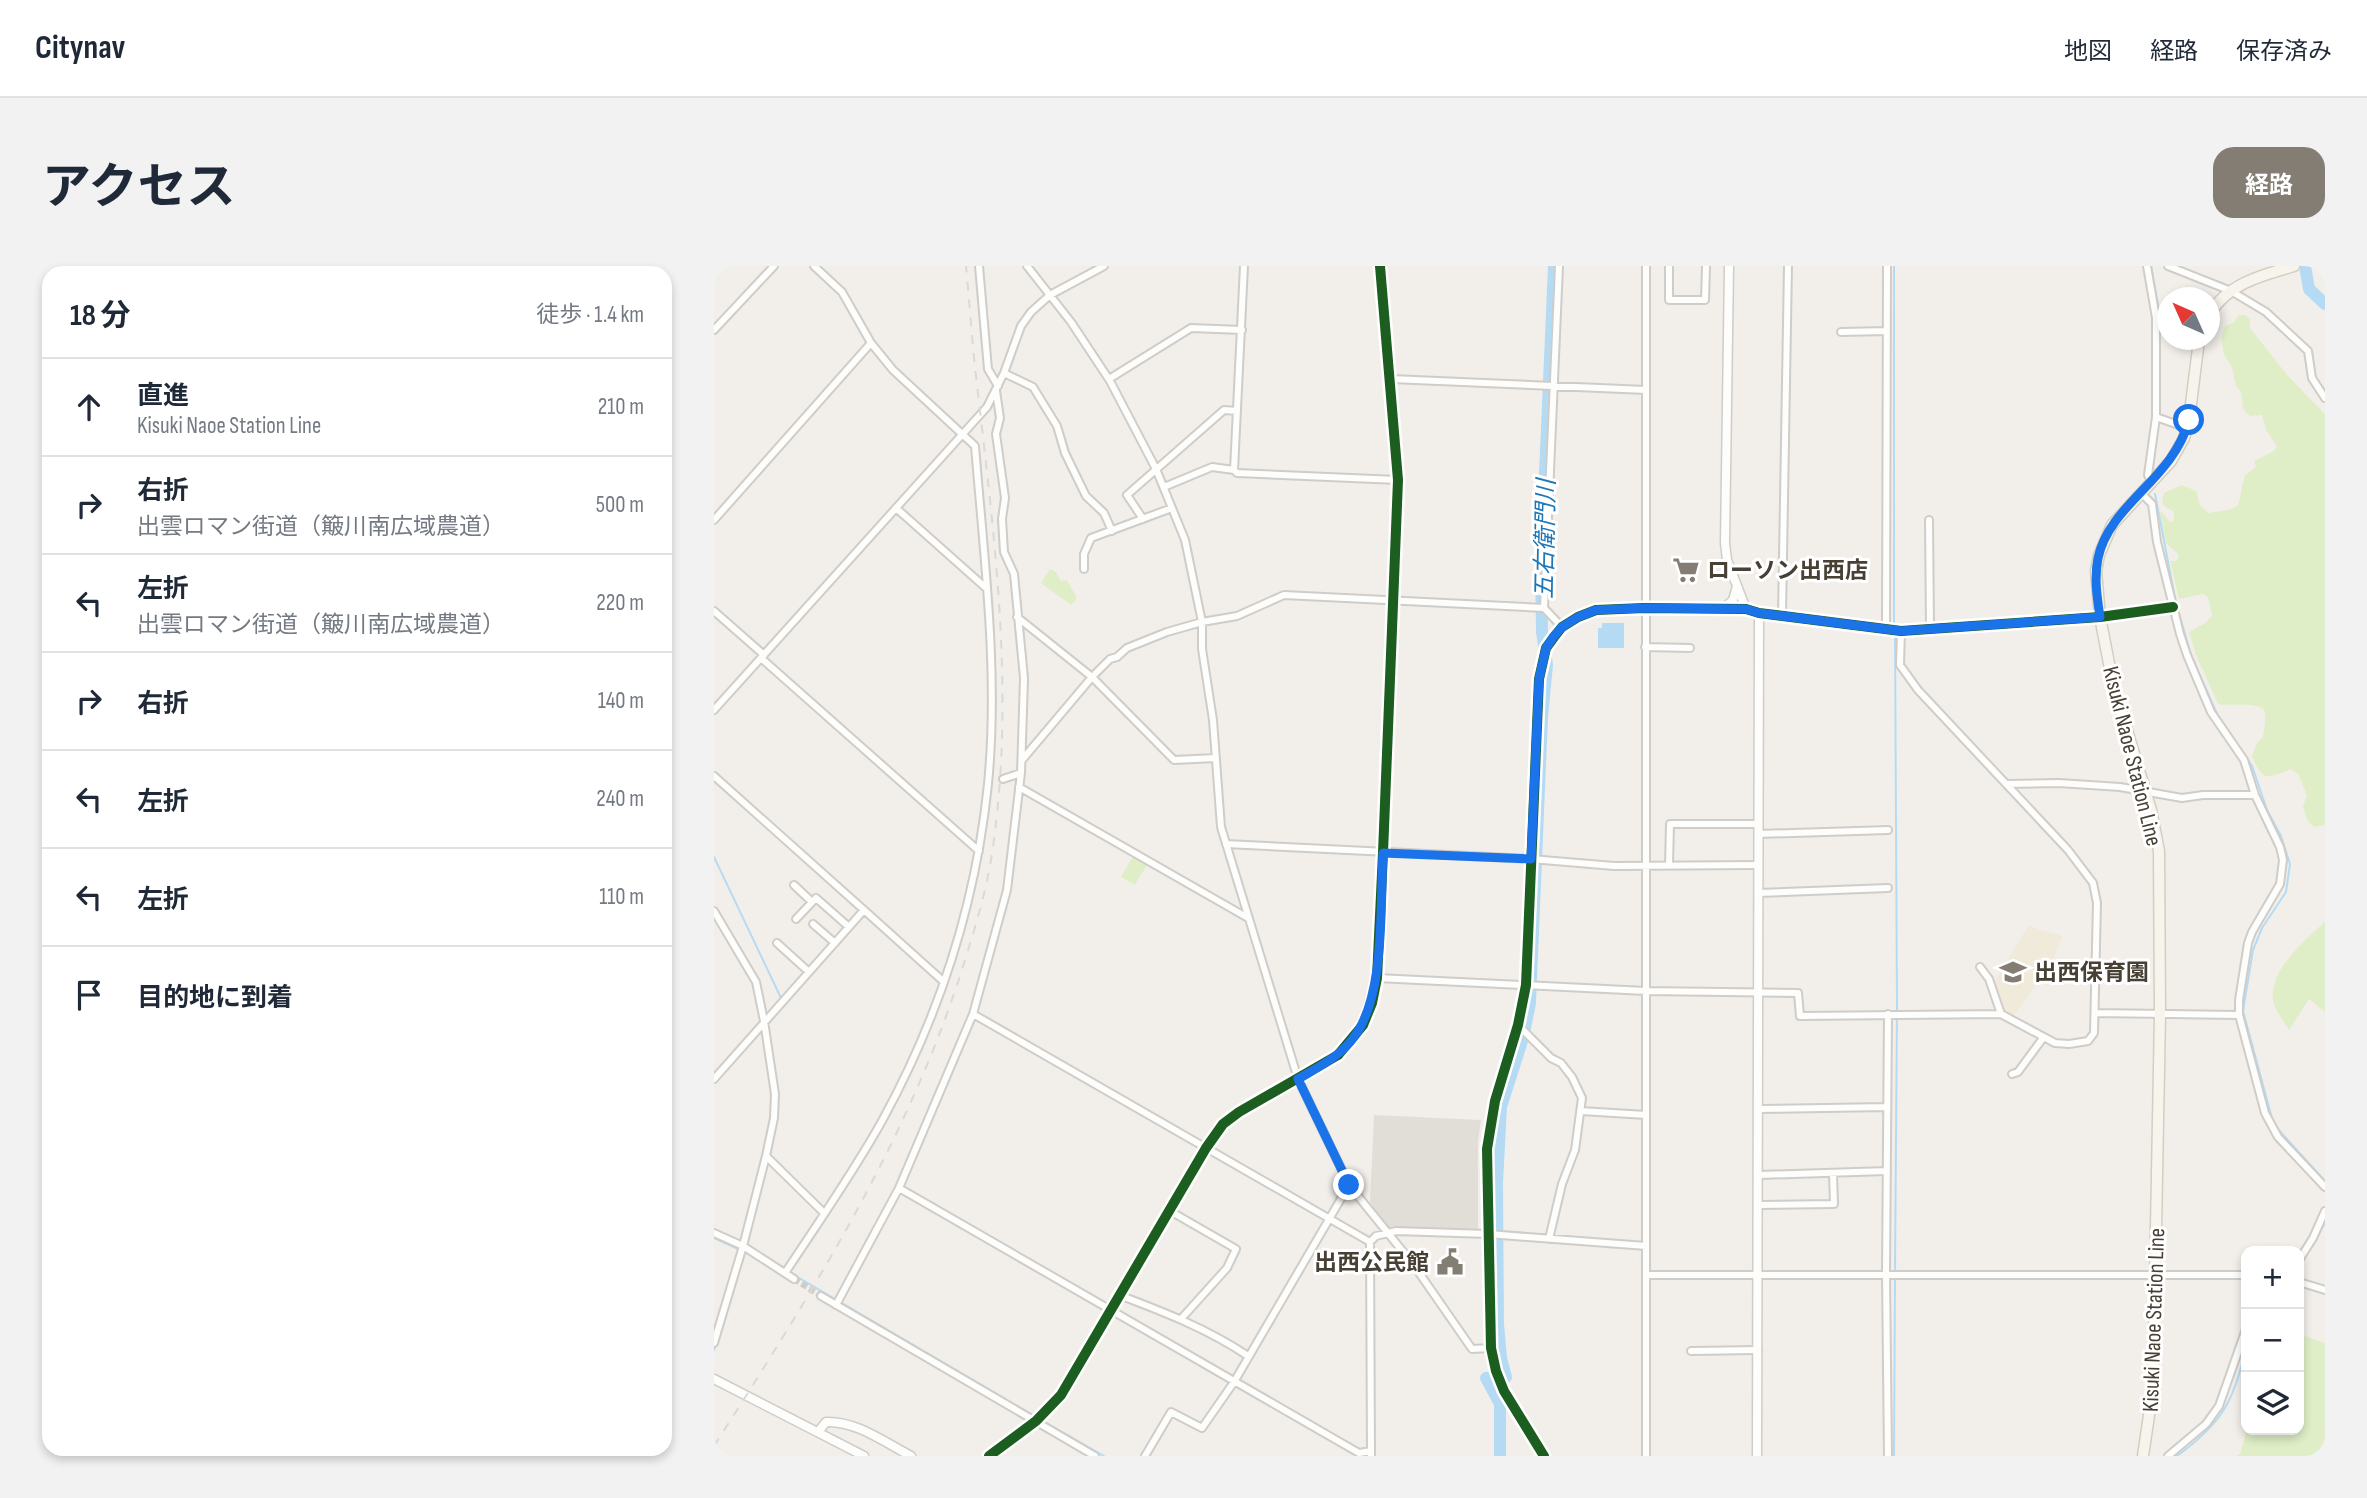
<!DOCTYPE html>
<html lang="ja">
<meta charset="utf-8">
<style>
body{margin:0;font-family:"Sofia Sans Condensed","Noto Sans JP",sans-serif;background:#f2f2f3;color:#1f2937}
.controls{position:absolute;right:21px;bottom:21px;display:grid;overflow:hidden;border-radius:14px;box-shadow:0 4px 10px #0003}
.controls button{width:63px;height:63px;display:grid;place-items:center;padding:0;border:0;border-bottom:2px solid #e0e1e3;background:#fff;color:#1f2937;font:35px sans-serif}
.compass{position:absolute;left:1443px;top:21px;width:63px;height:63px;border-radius:50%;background:#fff;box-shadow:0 4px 10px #0003;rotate:315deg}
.stop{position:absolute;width:21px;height:21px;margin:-16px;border:5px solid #1a73e8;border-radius:50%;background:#fff}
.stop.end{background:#1a73e8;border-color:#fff;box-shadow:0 2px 7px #0008}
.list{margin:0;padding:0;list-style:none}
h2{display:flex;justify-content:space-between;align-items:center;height:91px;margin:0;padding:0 28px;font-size:30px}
h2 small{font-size:23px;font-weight:400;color:#747a83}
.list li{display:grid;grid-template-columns:46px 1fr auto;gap:21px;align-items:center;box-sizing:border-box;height:98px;padding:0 28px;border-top:2px solid #e0e1e3}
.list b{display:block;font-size:26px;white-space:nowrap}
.list p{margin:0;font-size:23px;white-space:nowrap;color:#747a83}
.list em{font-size:23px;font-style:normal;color:#747a83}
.icon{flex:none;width:38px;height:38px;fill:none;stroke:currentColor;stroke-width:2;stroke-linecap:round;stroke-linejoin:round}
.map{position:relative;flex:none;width:1611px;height:1190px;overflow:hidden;border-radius:21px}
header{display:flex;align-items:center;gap:42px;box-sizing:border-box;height:98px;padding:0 35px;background:#fff;border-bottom:2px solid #e0e1e3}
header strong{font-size:33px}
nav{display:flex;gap:38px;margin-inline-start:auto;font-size:24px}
.intro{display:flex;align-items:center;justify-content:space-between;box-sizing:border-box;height:168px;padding:0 42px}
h1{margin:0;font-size:49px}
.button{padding:18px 32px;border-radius:21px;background:#847d74;color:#fff;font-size:24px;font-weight:700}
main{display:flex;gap:42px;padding:0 42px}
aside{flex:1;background:#fff;border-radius:21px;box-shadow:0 4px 10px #0003}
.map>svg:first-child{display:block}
.education{fill:#f0eadb}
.green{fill:#dfeec7}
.parking{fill:#e1ded8}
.water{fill:#b5dbf4}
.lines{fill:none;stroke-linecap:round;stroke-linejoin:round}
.stream{stroke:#b5dbf4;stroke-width:2}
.river{stroke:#b5dbf4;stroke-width:12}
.minor-tunnel{stroke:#d0ccc6;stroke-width:6;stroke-dasharray:6 3;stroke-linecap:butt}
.minor-casing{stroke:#d0ccc7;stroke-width:10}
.tertiary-casing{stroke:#d0ccc7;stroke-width:11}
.secondary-casing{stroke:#d3cec1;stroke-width:13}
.minor{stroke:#fdfdfc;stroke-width:6}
.tertiary{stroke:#fdfdfc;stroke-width:8}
.secondary{stroke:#f7f4ee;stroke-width:10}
.rail{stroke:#d9d9d8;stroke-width:2;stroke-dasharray:9 9;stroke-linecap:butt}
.cycleway-casing{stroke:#fff;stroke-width:15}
.cycleway{stroke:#1b5e20;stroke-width:10}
.route{stroke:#1a73e8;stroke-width:9}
.labels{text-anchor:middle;stroke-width:6;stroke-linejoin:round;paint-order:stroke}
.poi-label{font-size:23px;font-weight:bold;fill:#484034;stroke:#fff;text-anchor:start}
.street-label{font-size:23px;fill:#484034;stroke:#fff}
.water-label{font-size:24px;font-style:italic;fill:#2077b7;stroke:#fff}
</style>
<header>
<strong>Citynav</strong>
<nav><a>地図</a><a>経路</a><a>保存済み</a></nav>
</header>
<div class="intro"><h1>アクセス</h1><a class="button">経路</a></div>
<main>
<aside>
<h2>18 分<small>徒歩 · 1.4 km</small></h2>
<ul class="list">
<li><svg class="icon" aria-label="ahead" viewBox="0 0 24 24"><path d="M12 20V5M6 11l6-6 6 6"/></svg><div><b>直進</b><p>Kisuki Naoe Station Line</p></div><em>210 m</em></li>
<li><svg class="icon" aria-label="right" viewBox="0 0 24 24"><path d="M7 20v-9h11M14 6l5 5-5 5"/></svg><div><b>右折</b><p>出雲ロマン街道（簸川南広域農道）</p></div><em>500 m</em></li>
<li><svg class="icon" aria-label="left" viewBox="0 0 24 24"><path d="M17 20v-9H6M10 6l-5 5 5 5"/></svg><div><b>左折</b><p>出雲ロマン街道（簸川南広域農道）</p></div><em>220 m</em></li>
<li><svg class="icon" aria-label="right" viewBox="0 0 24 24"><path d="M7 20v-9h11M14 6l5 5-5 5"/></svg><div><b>右折</b></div><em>140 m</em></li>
<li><svg class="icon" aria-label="left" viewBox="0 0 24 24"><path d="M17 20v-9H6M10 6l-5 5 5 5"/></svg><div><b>左折</b></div><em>240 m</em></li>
<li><svg class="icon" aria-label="left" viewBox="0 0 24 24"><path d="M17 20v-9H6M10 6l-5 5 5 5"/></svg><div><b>左折</b></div><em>110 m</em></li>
<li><svg class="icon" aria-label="arrive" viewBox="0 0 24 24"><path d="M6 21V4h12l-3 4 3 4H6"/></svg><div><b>目的地に到着</b></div></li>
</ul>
</aside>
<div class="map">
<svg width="1611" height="1190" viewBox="0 0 1611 1190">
<rect width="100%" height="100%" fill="#f2efea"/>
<!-- education -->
<path class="education" d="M1314,660l34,10 -9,26 -41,56 -6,-4 -13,-30z"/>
<!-- green -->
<path class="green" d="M1525,49h6l5,4v9l38,48 37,38v411l-10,2 -7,-5 -5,-16 4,-11 -9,-21 -7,-5c-24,9 -28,14 -39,-13l5,-13 6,-6c1,-8 3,-17 2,-24 -2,-13 -35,-6 -47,-9l-22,-49 -7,-23 16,-9 7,-7 -4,-19 -5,-3 -24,5 -9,-38h7l2,-6 -13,-12 -6,-29 1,-3 9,11 4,-1v-9l-10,-6 -2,-4 2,-9 18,-8 14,6 4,14 8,8c40,-6 27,-3 37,-38l11,-8 -2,-6 20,-10 3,-5 -11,-16 -4,-15 -12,1 -7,-7 -2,-17 -5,-6 -4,-19 -8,-12 -3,-17 4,-12 8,-3z
M336,303l6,3 5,9 6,-1 10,18 -6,7 -30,-22z
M419,590l15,7 -13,22 -14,-8z
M1611,656v90l-16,-13 -20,31c-5,-8 -14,-20 -16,-29 -5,-29 32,-62 52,-79z
M1585,1068l26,9v113h-89l4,-2 7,-24h52z"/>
<!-- parking -->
<path class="parking" d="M660,849l107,5 -3,22v88l-91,-3 -17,-25z"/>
<!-- water -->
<path class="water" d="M888,357h22v25h-26v-20h4z"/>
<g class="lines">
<!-- stream -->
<path class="stream" d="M1180,0v359
M1437,0l9,49 -1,59
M1439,200l3,-27
M1441,228l21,109 15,52 26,59 35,52 15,44 14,26 9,28 -4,28 -24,36 -9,22 -10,61 30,111
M1181,369l2,372 -2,266
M0,591l67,141 -15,18
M1562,861l49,54
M1604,969l7,-12
M0,972l24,11
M29,986l11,4
M68,1002l254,149
M0,1084l30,-95
M327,1154l63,36
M1180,1190l1,-177
M1463,1190c45,-33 57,-54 69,-109"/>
<!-- river -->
<path class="river" d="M1591,0l4,23 16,15
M786,1190v-52l-14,-26 20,-1 -5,-19 -3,-34 -1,-141 4,-76 22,-69 7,-35 12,-286 5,-52 -5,-33 -1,-67 13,-299"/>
<!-- minor-tunnel -->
<path class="minor-tunnel" d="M80,1013l27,17"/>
<!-- minor casing -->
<g class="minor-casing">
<path id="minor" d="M265,0l9,103 10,17
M313,0l44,56 39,59 46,88 29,71 17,82v27l11,71 8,107 77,252 51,106 64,79 59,85 19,-1
M845,0l-15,342 18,19
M955,0v34h36l1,-34
M1433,0l9,52v99l-8,58 4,7
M1454,0l63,25 35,21 42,39 4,27 13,20
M0,64l60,-64
M1127,66l46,-1
M290,107l29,14 24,39 8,27 21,43 18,17 8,18
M395,113l82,-51 51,2
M677,113l255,11
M1442,151l31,11
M520,204l3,3 161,7
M450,221l48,-20 22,3 10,-204
M1427,227l11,11 5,38 23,92 7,21 24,57 33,48 11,35 25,52 3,13 -3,24 -28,48 -4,11 -9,57v15l26,98 13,24 47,50
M182,242l90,80
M429,253l-16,-24 97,-85 13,1
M0,254l157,-177
M1215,254l1,108
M370,303v-15l7,-16 81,-30
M0,345l50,44
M1068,350l6,-350
M303,351l75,60 82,83 42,-2
M1386,351l73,-10
M1172,364l1,-364
M931,381l45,1
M47,392l218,193
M0,444l273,-303 17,-34 17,-47 10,-14 19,-17 54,-29
M308,494l70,-83 18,-18 7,-2 10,-9 40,-16 35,-10 35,-6 47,-21 260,13
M0,510l150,134
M289,513l18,-6
M1293,518l52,-1 61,4 62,11 21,-3h52
M305,521l229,131
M1044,568l130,-4
M512,578l305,15 83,7 143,-1
M955,599l1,-41h88
M80,619l18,17
M1044,627l130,-5
M0,645l42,71 8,39 11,73 -1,24 -8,38 -23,90 -29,97
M82,653l20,-21 33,29
M99,658l22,19
M63,677l32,29
M1266,701l9,12 12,35
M663,712l269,13 152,2 2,23 201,-2 54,29 14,1 19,-3 6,-8 3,-130 -4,-20 -25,-33 -150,-160 -18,-25 1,-34
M1382,747l143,2
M259,748l397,228 1,214
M804,759l33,33 10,5 11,14 10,21 -7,52 -13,34 -13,55
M1298,808l6,-2 25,-34
M0,813l150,-169 80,72
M1045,843l128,-2
M867,845l65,4
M52,890l58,57
M1045,909l128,-4
M185,922l460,265 12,-2
M1045,939l75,-1 -1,-31
M456,945l66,38 -9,19 -46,51
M0,967l29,13 51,33
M656,976l6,-6 20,-5 92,3 158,12
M1585,994l14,-22 12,-27
M71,1007c33,-50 68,-100 97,-152 57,-104 94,-219 106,-337 11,-112 -4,-226 -13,-338l-82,-76 -22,-27 -29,-51 -28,-26
M933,1009h599
M1585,1016l26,8
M405,1029c45,17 89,34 129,61
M107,1030l274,160
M122,1039l63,-117 74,-174 34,-124 14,-117 3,-95 -10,-104 -10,-22 -2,-33 3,-21 -9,-64 4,-16 -4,-27
M977,1085l67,-1
M431,1190l26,-44 31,16 32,-46 115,-197
M932,1190v-1190
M1174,1190l-2,-182 2,-260
M1454,1190l38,-32 13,-18 27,-77"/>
</g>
<!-- tertiary casing -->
<g class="tertiary-casing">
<path id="tertiary" d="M1015,0l-4,277 2,17 19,49
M1010,342l9,-8 4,-14
M0,1113l150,77
M104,1166l8,-10c31,-1 58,20 85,34
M275,1190l47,-35 25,-26 145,-247 17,-24 16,-12 99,-57 25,-30 9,-22 5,-25 6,-125 15,-373 -18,-214
M830,1190l-40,-65 -8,-20 -5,-23 -4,-199 8,-48 23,-76 8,-40 13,-306 7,-31 8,-11 8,-10 16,-10 18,-7 48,-2 102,1 13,4 142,18 199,-14
M1043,1190l2,-843"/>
</g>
<!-- secondary casing -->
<g class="secondary-casing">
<path id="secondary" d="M1496,48c17,-30 52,-39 84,-48
M1429,1190l10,-68 7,-373 -1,-164 -8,-41 -38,-126 -13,-67 -4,-46 3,-16 13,-30 59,-64 13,-23 5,-18 10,-80"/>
</g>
<!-- minor -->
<use href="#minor" class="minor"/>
<!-- tertiary -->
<use href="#tertiary" class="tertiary"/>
<!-- secondary -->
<use href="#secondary" class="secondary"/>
<!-- rail -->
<path class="rail" d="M0,1180c98,-153 196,-308 250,-483 11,-34 21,-68 27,-103 25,-158 4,-319 -14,-475 -5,-40 -7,-79 -11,-119"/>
<!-- cycleway casing -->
<g class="cycleway-casing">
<path id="cycleway" d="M275,1190l47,-35 25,-26 145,-247 17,-24 16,-12 99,-57 25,-30 9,-22 5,-25 6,-125 15,-373 -18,-214
M830,1190l-40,-65 -8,-20 -5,-23 -4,-199 8,-48 23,-76 8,-40 13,-306 7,-31 8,-11 8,-10 16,-10 18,-7 48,-2 102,1 13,4 142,18 199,-14 73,-10"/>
</g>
<!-- cycleway -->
<use href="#cycleway" class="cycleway"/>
</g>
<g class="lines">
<!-- route -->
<path class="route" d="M635,919l-51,-106c19,-11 39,-21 53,-38 35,-41 29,-135 32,-188l148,6 8,-180 7,-31 8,-12 8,-9 16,-10 18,-7 48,-2 102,1 13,4 142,18 199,-14c-3,-20 -6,-39 -2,-59 12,-55 75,-78 91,-138"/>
</g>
<!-- icons -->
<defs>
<g id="supermarket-bare" transform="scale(2.1)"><path d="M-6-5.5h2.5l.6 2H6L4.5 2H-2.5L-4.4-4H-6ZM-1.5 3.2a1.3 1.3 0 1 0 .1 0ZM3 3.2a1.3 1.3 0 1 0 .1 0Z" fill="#847d74" stroke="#fff" stroke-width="2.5" paint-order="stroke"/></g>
<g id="school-bare" transform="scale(2.1)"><path d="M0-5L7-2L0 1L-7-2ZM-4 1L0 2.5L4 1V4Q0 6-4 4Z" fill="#847d74" stroke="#fff" stroke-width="2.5" paint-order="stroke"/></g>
<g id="civic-bare" transform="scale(2.1)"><path d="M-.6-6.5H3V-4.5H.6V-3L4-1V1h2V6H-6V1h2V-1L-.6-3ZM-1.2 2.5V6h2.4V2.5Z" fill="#847d74" stroke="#fff" stroke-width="2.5" paint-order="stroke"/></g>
</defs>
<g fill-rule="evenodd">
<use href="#supermarket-bare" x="972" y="304"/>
<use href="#school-bare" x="1299" y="706"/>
<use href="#civic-bare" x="736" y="996"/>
</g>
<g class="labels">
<!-- poi labels -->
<g class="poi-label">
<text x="993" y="312">ローソン出西店</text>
<text x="1320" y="714">出西保育園</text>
<text x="715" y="1004" text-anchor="end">出西公民館</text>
</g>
<!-- street labels -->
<g class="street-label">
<text transform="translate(1419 490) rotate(76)" y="8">Kisuki Naoe Station Line</text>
<text transform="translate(1439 1054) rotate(-88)" y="8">Kisuki Naoe Station Line</text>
</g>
<!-- water labels -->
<g class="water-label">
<text transform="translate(831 273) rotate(-89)" y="8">五右衛門川</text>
</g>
</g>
</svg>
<div class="controls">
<button>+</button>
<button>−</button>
<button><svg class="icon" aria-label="layers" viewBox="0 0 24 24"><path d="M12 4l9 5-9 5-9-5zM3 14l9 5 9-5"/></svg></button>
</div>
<svg class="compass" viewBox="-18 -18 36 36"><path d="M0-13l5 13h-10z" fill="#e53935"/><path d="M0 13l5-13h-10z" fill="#747a83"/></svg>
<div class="stop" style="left:1475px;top:154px"></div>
<div class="stop end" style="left:635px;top:919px"></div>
</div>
</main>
